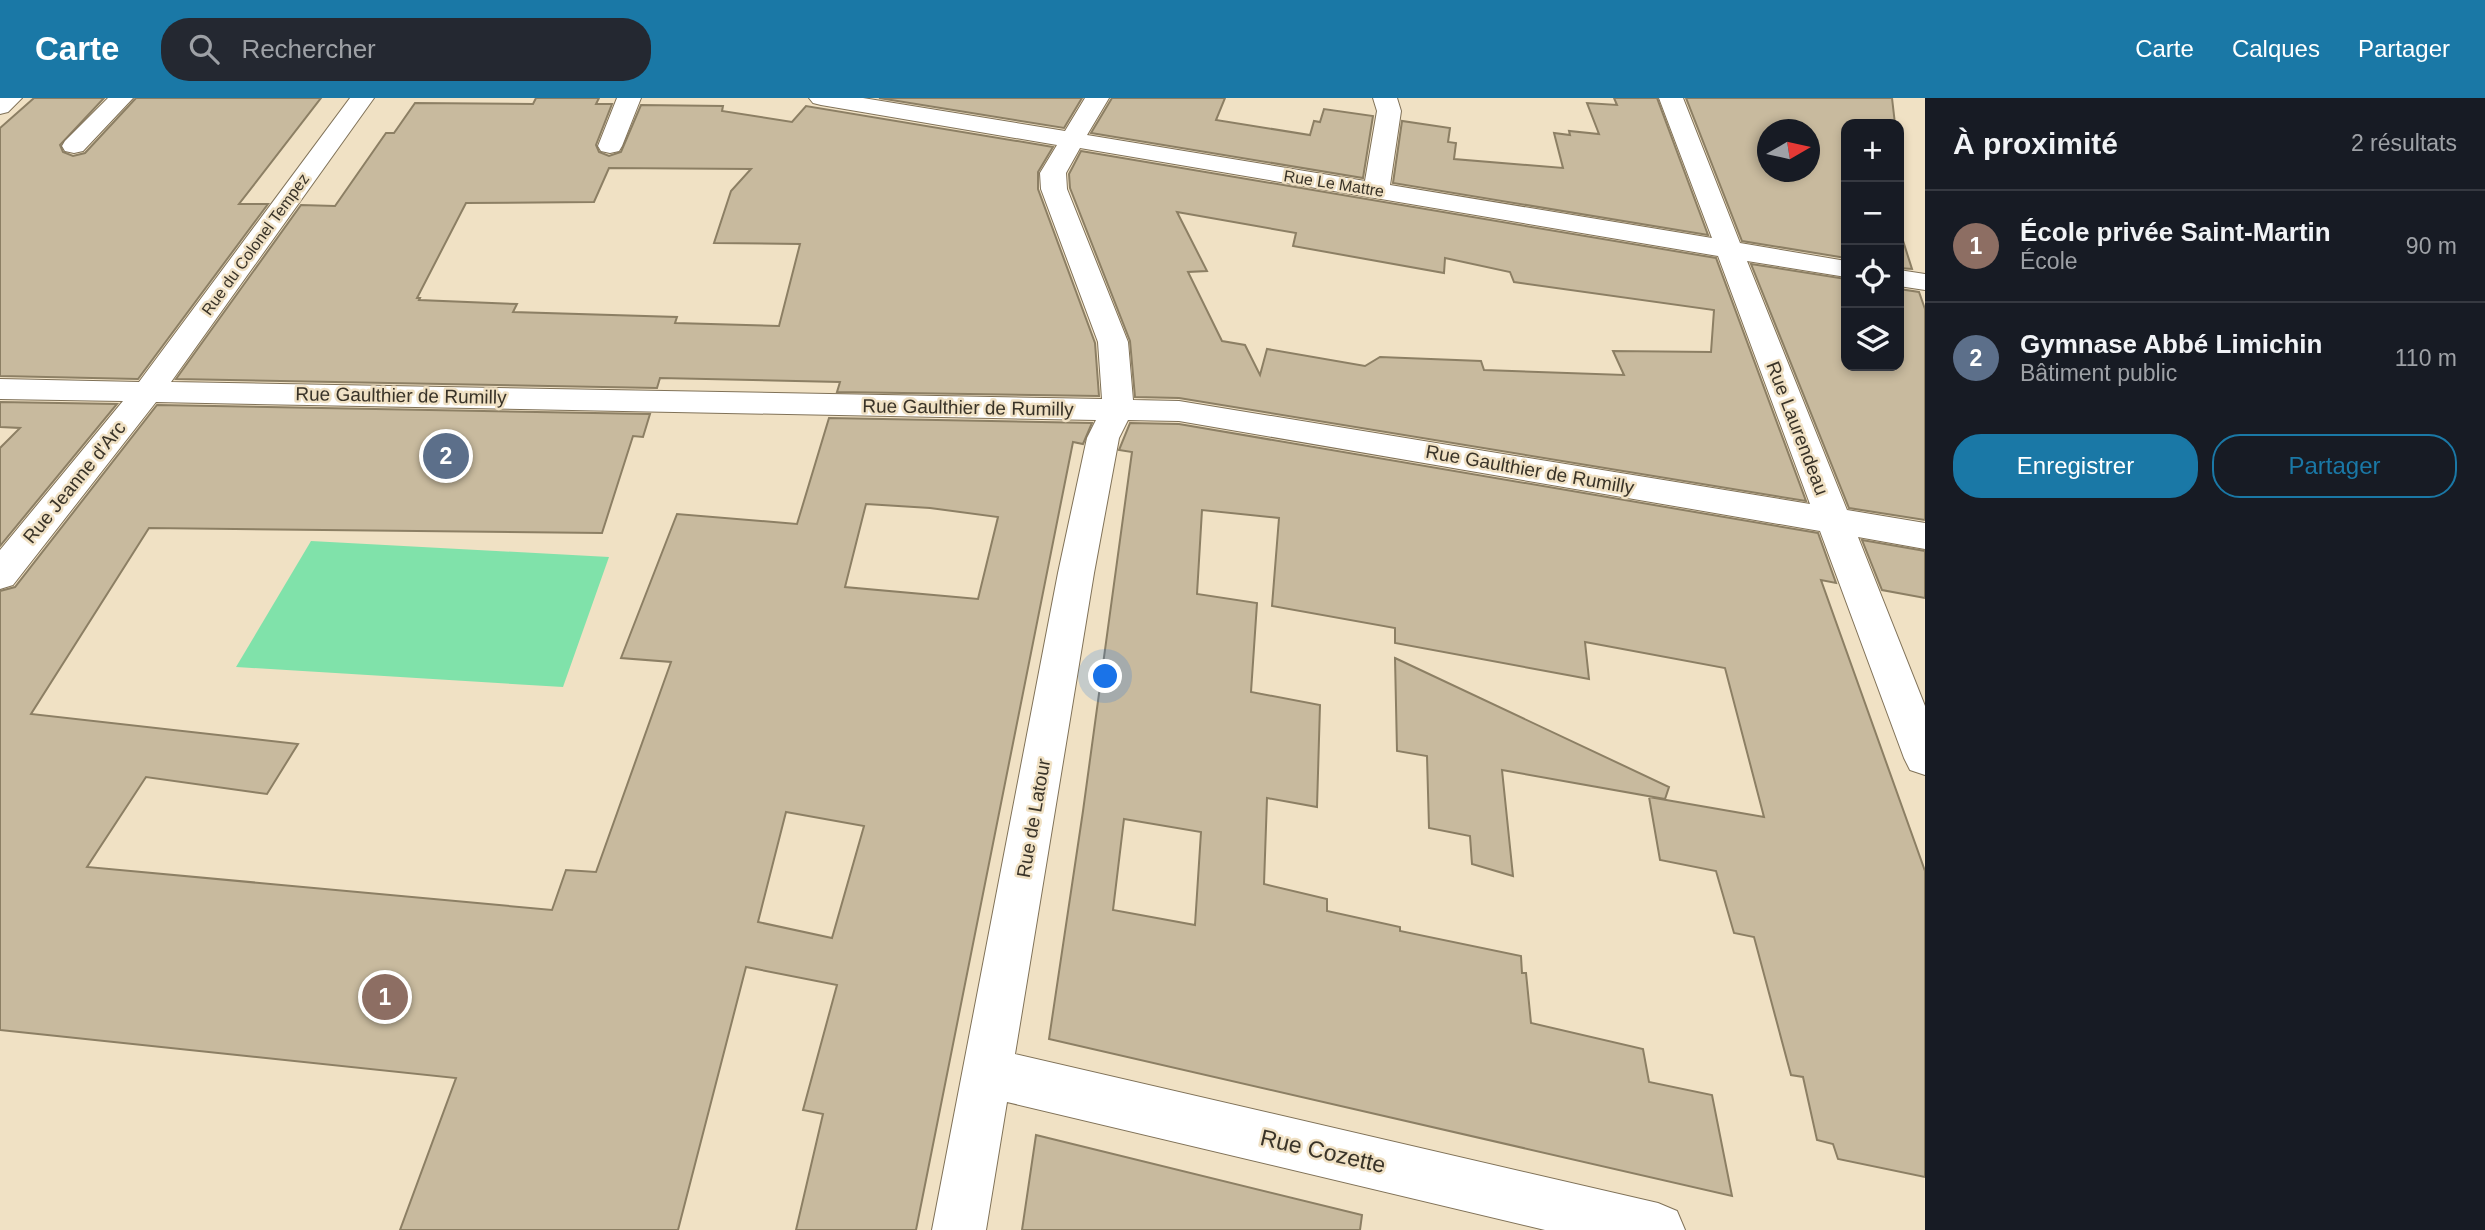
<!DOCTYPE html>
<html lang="fr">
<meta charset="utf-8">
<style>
body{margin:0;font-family:Helvetica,sans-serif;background:#242831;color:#f1f3f6}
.controls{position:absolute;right:21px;top:21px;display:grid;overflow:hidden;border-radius:14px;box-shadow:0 4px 10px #0003}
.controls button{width:63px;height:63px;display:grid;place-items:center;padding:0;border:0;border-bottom:2px solid #363941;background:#171b24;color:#f1f3f6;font:35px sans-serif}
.compass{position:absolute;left:1757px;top:21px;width:63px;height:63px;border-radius:50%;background:#171b24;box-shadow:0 4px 10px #0003;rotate:81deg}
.you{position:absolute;left:1106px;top:579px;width:24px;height:24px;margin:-18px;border:5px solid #fff;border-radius:50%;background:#1a73e8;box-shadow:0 0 0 10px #1a73e833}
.badge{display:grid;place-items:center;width:46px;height:46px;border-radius:50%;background:#1a78a6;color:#fff;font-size:23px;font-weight:700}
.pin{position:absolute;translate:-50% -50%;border:4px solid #fff;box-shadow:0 2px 7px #0006}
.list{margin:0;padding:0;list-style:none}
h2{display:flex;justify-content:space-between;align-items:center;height:91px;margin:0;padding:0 28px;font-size:30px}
h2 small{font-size:23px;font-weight:400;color:#9ea1a6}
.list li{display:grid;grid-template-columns:46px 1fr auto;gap:21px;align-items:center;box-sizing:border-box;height:112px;padding:0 28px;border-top:2px solid #363941}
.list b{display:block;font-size:26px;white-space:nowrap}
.list p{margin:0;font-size:23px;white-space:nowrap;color:#9ea1a6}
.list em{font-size:23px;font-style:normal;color:#9ea1a6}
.actions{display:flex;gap:14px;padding:21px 28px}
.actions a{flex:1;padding:16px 0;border:2px solid #1a78a6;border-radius:28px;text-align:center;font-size:24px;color:#1a78a6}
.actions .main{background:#1a78a6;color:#fff}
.icon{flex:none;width:38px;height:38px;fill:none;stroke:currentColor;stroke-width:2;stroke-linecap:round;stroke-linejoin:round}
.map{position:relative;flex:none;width:1925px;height:1132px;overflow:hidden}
header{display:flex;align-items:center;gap:42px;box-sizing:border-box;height:98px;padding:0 35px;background:#1a78a6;color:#fff}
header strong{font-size:33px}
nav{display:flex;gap:38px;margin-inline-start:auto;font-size:24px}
.search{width:490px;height:63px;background:#242831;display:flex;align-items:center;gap:18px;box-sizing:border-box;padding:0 24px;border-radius:28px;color:#9ea1a6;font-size:26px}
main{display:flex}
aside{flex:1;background:#171b24}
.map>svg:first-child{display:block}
.green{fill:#80e2aa}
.building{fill:#c8ba9e;stroke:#8c7f64;stroke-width:2;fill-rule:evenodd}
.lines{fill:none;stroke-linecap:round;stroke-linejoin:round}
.minor-casing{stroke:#807258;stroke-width:2}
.minor{fill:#fff;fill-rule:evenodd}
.labels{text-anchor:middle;stroke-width:5;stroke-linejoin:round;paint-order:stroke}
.far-street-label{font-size:16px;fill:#393328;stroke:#f0e1c4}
.street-label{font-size:19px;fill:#393328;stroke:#f0e1c4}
.near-street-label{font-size:23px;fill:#393328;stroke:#f0e1c4}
</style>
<header>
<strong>Carte</strong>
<div class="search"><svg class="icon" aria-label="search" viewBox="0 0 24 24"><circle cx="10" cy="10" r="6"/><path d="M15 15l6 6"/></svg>Rechercher</div>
<nav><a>Carte</a><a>Calques</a><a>Partager</a></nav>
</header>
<main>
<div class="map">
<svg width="1925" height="1132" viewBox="0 0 1925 1132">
<rect width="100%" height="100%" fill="#f0e1c4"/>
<!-- green -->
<path class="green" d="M311,443l298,16 -46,130 -327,-20z"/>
<!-- building -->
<path class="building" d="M34,0h70l-44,47 3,7 10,4 12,-3 51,-55h185l-82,106h29l-130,175 -138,-3v-248z
M536,0h63l-3,6h16l-16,41 3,7 10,4 12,-4 20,-47 82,1 -1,5 70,11 14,-16 247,41 -15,25v17l57,154 4,53 -262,-4 3,-10 -180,-4 -3,10 -481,-9 125,-174 34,1 51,-73h8l21,-30 118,1zM609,70l142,1 -20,22 -17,52 86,1 -21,82 -104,-3 2,-6 -164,-5 4,-8 -98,-4 1,-2h-3l49,-95 128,-1z
M879,0h203l-18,30z
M1112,0h113l-9,22 94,15 4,-14 6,1 4,-13 49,7 -10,62 -272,-45z
M1614,0h43l51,137 -315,-52 9,-62 48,7 -2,14 8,1 -2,16 109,9 -9,-35 16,2 -1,-4 30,3 -12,-31 30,2z
M1686,0h206l3,26h-49v134l-104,-17zM1768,32h42v42h-42z
M1081,53l635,107 90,243 -627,-103 -44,-1 -5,-56 -60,-153 -1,-14zM1177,114l119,21 -3,13 151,27 1,-15 65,14 4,10 200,28 -3,42 -98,-1 11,24 -140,-5 -3,-9 -101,-4 -15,9 -98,-17 -7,26 -15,-30 -23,-4 -34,-69 19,-1z
M1899,130l13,41 -13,-1z
M1751,166l95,15v87h53v-77l20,3 6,17v211l-76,-12z
M0,304l117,2 -117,142v-98l20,-20 -20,-1z
M157,307l493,9 -7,23 -10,-1 -31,97 -453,-5 -118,186 267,30 -31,50 -121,-17 -59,90 465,43 14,-40 30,2 75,-210 -50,-4 56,-144 120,10 32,-106 263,5 -9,21 -10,-2 -157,788h-120l27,-116 -20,-4 34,-125 -91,-18 -68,263h-278l56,-152 -456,-48v-439l15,-4zM866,406l64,4 68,9 -20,82 -133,-12zM786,714l78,14 -32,112 -74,-16z
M1130,325l49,1 639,109 18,50 -15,-3 104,291v306l-87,-18 -5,-15 -16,-4 -14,-63 -12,-2 -37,-138 -20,-4 -18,-62 -56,-11 -11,-63 115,20 -39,-149 -140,-26 4,37 -194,-36v-15l-123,-22 7,-88 -77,-8 -5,84 60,9 -6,89 69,13 -3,102 -50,-9 -3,86 63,15v12l73,16v4l121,25 1,17h4l5,50 112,26 6,33 63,13 20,101 -683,-157 34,-228 49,-359 -13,-2zM1124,721l77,13 -6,93 -82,-15z
M1862,442l63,11v47l-43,-8z
M1395,560l274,129 -4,12 -163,-29 11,106 -41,-12 -2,-28 -41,-8 -2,-72 -30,-5z
M1036,1037l326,80 -2,15h-338z"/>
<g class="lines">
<!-- minor casing -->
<g class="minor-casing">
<path id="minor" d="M0,0h22l-14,14 -8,2z
M108,0h25l-50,53 -9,2 -9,-2 -3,-5 3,-5z
M350,0h24l-203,284 931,17 -4,-57 -57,-153 -1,-16 17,-28 -236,-40 -8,-2 -4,-5h54l202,33 20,-33h24l-22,37 278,46 12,-70 -4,-13h24l4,13 -11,74 322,53 -53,-140h24l57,145 106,18v16l-99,-16 100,249 78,13v26l-67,-12 67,169v69l-15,-5 -6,-12 -84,-227 -641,-110 -51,-1 -9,18 -25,135 -79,481 643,149 19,8 8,19h-140l-538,-128 -21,128h-54l126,-657 29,-135 9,-18 -940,-18 -143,183 -13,4v-39l123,-149 -123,-2v-20l139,3zM1080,50l638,108 92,248 -631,-103 -46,-1 -5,-58 -61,-153 -1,-16z
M617,0h24l-19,48 -3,5 -9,2 -9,-2 -3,-5z
M1899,172l26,4v16l-26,-4z"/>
</g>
<!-- minor -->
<use href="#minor" class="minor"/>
</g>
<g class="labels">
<!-- far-street labels -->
<g class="far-street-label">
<text transform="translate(1334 85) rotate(9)" y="6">Rue Le Mattre</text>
<text transform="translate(255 146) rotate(-54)" y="6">Rue du Colonel Tempez</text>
</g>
<!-- street labels -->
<g class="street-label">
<text transform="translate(401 297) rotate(1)" y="7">Rue Gaulthier de Rumilly</text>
<text transform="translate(968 309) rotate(1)" y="7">Rue Gaulthier de Rumilly</text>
<text transform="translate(1798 330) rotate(69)" y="7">Rue Laurendeau</text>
<text transform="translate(1530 371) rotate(10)" y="7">Rue Gaulthier de Rumilly</text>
<text transform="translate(74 384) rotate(-51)" y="7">Rue Jeanne d'Arc</text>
<text transform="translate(1033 720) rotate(-80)" y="7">Rue de Latour</text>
</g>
<!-- near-street labels -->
<g class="near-street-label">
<text transform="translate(1323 1053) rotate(13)" y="8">Rue Cozette</text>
</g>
</g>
</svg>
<div class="controls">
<button>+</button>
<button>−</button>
<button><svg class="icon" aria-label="locate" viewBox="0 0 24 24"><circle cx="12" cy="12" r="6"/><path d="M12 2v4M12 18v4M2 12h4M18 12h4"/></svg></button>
<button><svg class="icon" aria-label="layers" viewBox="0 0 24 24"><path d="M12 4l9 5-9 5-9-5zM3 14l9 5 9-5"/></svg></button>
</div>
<svg class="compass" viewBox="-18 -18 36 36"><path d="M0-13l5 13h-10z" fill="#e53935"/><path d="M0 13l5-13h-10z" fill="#9ea1a6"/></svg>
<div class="you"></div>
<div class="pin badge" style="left:385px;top:899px;background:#8d6e63">1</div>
<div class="pin badge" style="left:446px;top:358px;background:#5c6f8a">2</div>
</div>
<aside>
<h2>À proximité<small>2 résultats</small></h2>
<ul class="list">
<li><span class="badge" style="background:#8d6e63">1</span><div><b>École privée Saint-Martin</b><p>École</p></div><em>90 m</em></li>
<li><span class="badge" style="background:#5c6f8a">2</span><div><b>Gymnase Abbé Limichin</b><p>Bâtiment public</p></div><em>110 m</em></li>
</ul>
<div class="actions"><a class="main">Enregistrer</a><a>Partager</a></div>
</aside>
</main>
